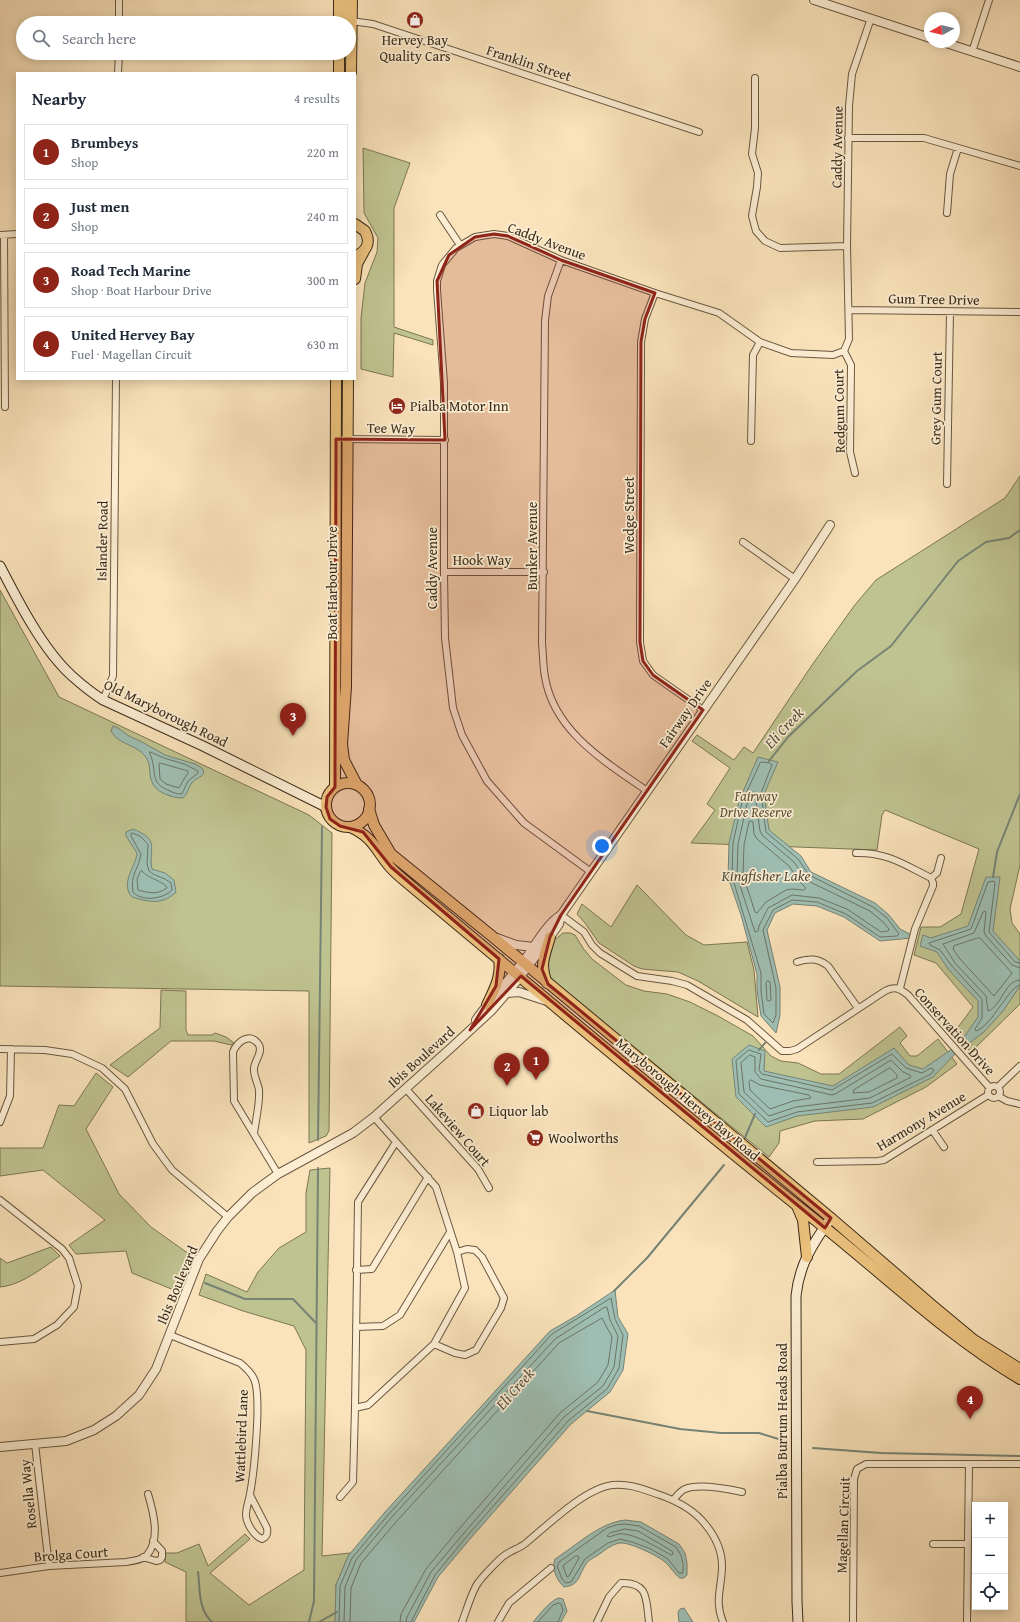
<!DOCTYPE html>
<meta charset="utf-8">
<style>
body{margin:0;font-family:"Gentium Book Plus",serif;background:#f6f6f7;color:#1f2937}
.controls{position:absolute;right:12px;bottom:12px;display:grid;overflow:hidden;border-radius:0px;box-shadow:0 2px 10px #0003}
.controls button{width:36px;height:36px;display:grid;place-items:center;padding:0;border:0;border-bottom:1px solid #e0e1e3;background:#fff;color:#1f2937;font:20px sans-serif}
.compass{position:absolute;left:924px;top:12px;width:36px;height:36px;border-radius:50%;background:#fff;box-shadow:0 2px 10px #0003;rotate:262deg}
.you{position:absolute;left:602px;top:846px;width:14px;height:14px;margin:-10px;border:3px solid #fff;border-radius:50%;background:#1a73e8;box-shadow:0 0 0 6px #1a73e833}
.badge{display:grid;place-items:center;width:26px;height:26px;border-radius:50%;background:#8f2418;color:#fff;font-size:13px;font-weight:700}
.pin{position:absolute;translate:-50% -33px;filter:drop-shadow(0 1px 2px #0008)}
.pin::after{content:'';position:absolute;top:21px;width:14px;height:12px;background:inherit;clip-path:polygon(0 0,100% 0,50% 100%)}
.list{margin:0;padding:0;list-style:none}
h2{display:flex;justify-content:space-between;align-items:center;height:52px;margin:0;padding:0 16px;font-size:17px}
h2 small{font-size:13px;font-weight:400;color:#747a83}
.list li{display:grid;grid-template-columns:26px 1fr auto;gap:12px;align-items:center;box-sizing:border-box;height:56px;margin:0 8px 8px;padding:0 8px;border:1px solid #e0e1e3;border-radius:0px}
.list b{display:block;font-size:15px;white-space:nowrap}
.list p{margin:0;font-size:13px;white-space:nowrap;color:#747a83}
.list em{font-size:13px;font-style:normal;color:#747a83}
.icon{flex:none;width:22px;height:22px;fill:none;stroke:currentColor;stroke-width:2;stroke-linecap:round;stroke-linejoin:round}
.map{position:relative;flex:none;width:1020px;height:1622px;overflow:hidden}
.search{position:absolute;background:#fff;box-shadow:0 2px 10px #0003;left:16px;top:16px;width:340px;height:44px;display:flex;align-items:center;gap:10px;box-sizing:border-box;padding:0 14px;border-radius:22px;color:#747a83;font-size:15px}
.panel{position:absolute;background:#fff;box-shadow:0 2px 10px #0003;left:16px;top:72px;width:340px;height:308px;border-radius:0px}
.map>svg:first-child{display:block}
.green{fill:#bfc390;stroke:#7c7654}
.water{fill:#9ebeb3;stroke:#768375}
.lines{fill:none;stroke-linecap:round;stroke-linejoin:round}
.shore{stroke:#6c7465;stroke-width:1}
.stream{stroke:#768375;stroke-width:2}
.minor-casing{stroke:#695840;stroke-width:8}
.tertiary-casing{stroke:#695840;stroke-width:10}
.secondary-casing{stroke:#392a17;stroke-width:11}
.primary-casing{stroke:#392a17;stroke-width:12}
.minor{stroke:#fcedd3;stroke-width:6}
.tertiary{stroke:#fcedd3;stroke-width:8}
.secondary{stroke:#fcedd3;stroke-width:9}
.primary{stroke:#edc27e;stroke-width:10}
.marked{fill:#8f2418;fill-opacity:0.2;stroke:#8f2418;stroke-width:3;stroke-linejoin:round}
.labels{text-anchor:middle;stroke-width:3.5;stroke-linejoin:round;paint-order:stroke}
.poi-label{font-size:14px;fill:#392a17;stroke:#fcedd3;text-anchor:start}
.street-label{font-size:14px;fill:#392a17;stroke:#fcedd3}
.park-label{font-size:14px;font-style:italic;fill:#5a5035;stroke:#fcedd3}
.water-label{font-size:15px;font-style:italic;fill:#524f3e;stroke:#fcedd3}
</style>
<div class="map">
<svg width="1020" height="1622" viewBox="0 0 1020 1622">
<rect width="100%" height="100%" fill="#fae3bb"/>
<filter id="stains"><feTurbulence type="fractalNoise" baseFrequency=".005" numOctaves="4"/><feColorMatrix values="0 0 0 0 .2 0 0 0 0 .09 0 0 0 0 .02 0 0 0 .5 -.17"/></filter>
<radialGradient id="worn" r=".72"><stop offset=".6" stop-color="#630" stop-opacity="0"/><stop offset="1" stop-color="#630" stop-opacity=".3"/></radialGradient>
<!-- green -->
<path class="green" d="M363,148l47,15 -16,45v119l39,13v5l-39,-12 -1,44 -32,-8v-51l4,-35 12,-31 1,-14 -14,-25z
M1020,476v389l-10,44 2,14 8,11v70l-49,48 -18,-18 20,-27 -37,-44 -22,-8 7,-28h19l21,-13 18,-65 -94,-39 -3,5 -5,35 -186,-7 24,-33 -8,-6 23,-36 -38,-27 5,-6 37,25 10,-13 9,6 59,-88 42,-59 22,-26 129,-82z
M0,590l59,107 250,118 23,18 -3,298 -3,5 -17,7v-152l-309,-5z
M637,885l49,50 18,10 43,-3 7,28 4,47 -60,-36 -20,-9 -36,-3 -8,-3 -35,-23 -14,-20 -8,-9 5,-10 29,23z
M563,933h7l5,2 8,13 9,11 34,26 18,6 23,3 23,8 28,14 35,20 18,20 10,5 17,2 23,11h18l61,-47 7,9 -7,7 10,13h7l21,-17 19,25 -31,23 -63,32 -48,2 -35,10 -1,12 -10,14 -214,-174 -5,-7 -3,-15 5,-19z
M161,990l25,1v39l2,5h24l3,-2 11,4 8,6 -3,2 -17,-4h-43l-43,36 -18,-12 50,-37z
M96,1073l17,14 -27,42 33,65 32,33 38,27 -15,36 -42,-17 -6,-22 -50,3 -7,-9 36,-25 -62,-50 -43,6v-28h43l16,-43 15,1z
M330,1168l-8,388 28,-3 -14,32v37h-150v-50l-21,-10 1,-9h11l22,-9 9,22 37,-32 5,5 -40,34 39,32 55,-35 2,-220 -12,-24 -51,-15 -44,-16 7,-21 41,18 11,-20 21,-24 27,-16v-39l4,-23z
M51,1247l9,9c-18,12 -38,29 -60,31v-29l7,5z"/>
<!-- water -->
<path class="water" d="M113,726l5,2 11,8 13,6 23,13 30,9 7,4 2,5c-3,5 -9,5 -13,11 -3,5 -3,9 -8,14 -10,0 -27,-5 -31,-16 -4,-8 0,-18 -7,-26 -9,-12 -27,-11 -34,-25z
M758,757l20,5 -14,32 5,36 32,26 10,16 64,31 14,12 11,14 12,6v3l-32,3 -36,-24 -27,-11 -24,-2 -18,9 -8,17 13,57v28l-4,18 -15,-17 -4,-25v-17l-16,-59 -13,-38 1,-34 10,-42z
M133,829c28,11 15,19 19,40l13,4 9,7 2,12c-11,11 -23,11 -37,7 -5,-1 -8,-2 -10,-6 -6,-15 7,-27 8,-40l-11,-17v-4z
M986,877h14l-7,54 27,30v25l-17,25 -18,20 -18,14 -5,-5 16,-23v-16l-30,-32 -11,-17 -17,-6 3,-11 8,3 37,-12z
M749,1045l16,6 -1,20 69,15 61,-38 15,17 14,4 29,-20 4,4 -23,24 -60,30 -76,9 -31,11 -30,-30 -4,-38z
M615,1290l3,27 10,17 -5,36 -13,22 -39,32 -101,115 -32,38 -24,45h-79l1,-37 12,-29 37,-44 165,-181 26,-15z
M625,1520l16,2 38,22 6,9 2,10v12l-3,3h-4c-6,-4 -9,-11 -15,-16 -7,-6 -35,-20 -45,-19 -7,1 -14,6 -19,10 -5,4 -12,6 -15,11 -8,12 -6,21 -22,23 -7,-7 -13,-18 -9,-28 22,-14 44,-36 70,-39z
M558,1598l5,1 4,12 -6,11h-28c7,-8 15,-19 25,-24z
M684,1608l9,14h-14l-1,-10 2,-3z"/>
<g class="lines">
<!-- shore -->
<path class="shore" d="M150,752l14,6 20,6 14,7v2l-10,8 -6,13c-5,0 -8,-1 -12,-3 -22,-8 -12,-20 -20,-37z
M762,762l8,1 2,2 -11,28 5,39 32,27 11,16 64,32 14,11 12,16 -2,2 -17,1 -34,-23 -29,-12 -25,-2 -19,10 -10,20 13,58v27l-3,8 -9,-9 -3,-23v-18l-29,-97 1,-33 9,-41 18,-39z
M160,763l28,8v2l-4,6 -5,9 -13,-4 -6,-5 -1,-14z
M754,792l1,2 5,37 3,5 31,26 12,18 64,31 13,11 6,7 -1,2 -7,1 -34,-23 -28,-11 -27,-3 -24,13 -9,18 -1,5 -3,1 -18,-56 1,-32 9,-40 5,-11z
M751,821l2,1 1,12 3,5 32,27 11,16 6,6 -2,2 -12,-1 -6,1 -20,12 -9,11 -2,-1 -12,-37 1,-30 5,-23z
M132,833l8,3 8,8 -1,20 2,7c7,6 15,6 22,12l1,7c-8,9 -31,12 -39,2 -3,-19 6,-23 8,-38l-10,-18z
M142,871c7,8 16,8 24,15l1,2c-10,7 -18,5 -29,2l-1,-11 3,-7z
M978,938h2l32,35 -18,23 -34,-37 -7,-10 1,-3z
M1020,963l-5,-1 -26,-30 6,-49 -1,-2 -6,1 -17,47 -42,14 1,2 10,5 12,16 30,33v19l-7,11 1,2c16,-5 33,-45 44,-46
M1020,968l-8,-3 -26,-29 -2,-5 2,-18 -1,-2 -2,1 -9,21 -31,11 12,19 31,33 2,15c14,-5 16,-30 32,-31
M768,981l2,1 1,18 -2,1 -2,-1 -1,-17z
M749,1050l12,4 -2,16 3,4 70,16 60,-36 14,14 16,5 9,-5 3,2 -3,4 -59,29 -75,9 -29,10 -29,-28 -3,-33z
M750,1055l5,2v15l6,7 71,16 5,-2 54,-33 12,12 7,3 1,2 -41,21 -74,9 -27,9 -25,-24 -3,-29z
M890,1068l7,7v3l-28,14 -16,1 1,-3z
M751,1080l9,5 49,10 2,3 -18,3 -23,8 -20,-19 -1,-8z
M625,1524l14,2 37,21 5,8 2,8v10h-4l-11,-14 -17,-10 -19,-7 -12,-3 -12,4 -23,16 -14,23 -5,1 -4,-4 -5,-13 2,-4 48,-34 9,-3z
M625,1529l13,2 34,20 1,3 -2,1c-13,-7 -38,-23 -53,-21 -3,1 -6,2 -9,3l-2,-1 3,-3z
M576,1556h2l1,2 -10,18 -2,1 -4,-11z
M339,1622l1,-36 12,-28 36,-43 164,-181 59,-36 4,21 8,16 -4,33 -12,21 -39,32 -101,115 -32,39 -24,47
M344,1622l1,-35 11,-27 35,-42 164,-179 50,-32h2l3,13 8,16 -4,31 -11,19 -39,31 -100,116 -33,39 -24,45 -1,5
M350,1622l1,-34 10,-25 35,-41 163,-179 43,-25 10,19 -4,28 -10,17 -38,31 -101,116 -33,40 -25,45 -1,8
M538,1622l15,-17 6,-2 2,1 2,6 -5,12"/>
<!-- stream -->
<path class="stream" d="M769,761l19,-24 69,-66 34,-25 67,-85 28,-19 23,-4 11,-8
M993,877l4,-25 23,-58
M759,1050l6,-7
M318,1140l4,-313
M744,1140l11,-26
M205,1283l40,16h48l23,24
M614,1291l33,-33 77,-93
M587,1411l93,18 41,4h38l26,8
M813,1448l68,5 139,3
M198,1572c2,16 0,38 14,50
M309,1622l5,-21 4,-433
M319,1622l18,-10"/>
<!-- minor casing -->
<g class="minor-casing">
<path id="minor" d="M351,21l22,3 326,108
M119,23v-23
M972,52l17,-52
M118,73l1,-20
M755,78v50l-3,26 6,19 -1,14 -5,29 4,15 9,10 15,7 67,-2
M848,138h76l96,28
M947,213l3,-39 8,-26
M440,215l20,30
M1,235l16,-1
M4,235l1,172
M561,260l-13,36 -3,25 -3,322c1,11 1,23 3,34 9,55 61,85 102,114
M655,293l-10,26 -4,23 -1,300 3,19 10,14 50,35
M849,310l171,2
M844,351l7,14 -1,87 5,21
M344,439l101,1
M751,441l2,-86 7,-13
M947,484l3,-172
M743,542l52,37
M444,572h100
M103,700l10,-24 3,-297
M856,853c31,-1 49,12 75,25l2,5v3l-18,43 -15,59
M591,872l-67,-49 -37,-42 -25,-46 -9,-27 -8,-70 -1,-66v-189l-7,-93v-9l5,-16 14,-17 19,-11 19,-3 14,2 53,24 94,33 64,20 41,29 31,11 42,2 11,-4 5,-12 -2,-93 2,-140 3,-32 19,-56
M931,878l6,-5 4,-15
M561,915l23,17 8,13 8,8 37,23 35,5 15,4 60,35 35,31h8l7,-2 88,-58c10,-5 14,-3 23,4l81,92
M797,962c12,-4 21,-4 31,4l30,42
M0,1049l45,1 27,4 30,14 23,21 28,55 19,26 56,47
M988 1092a6 6 0 1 1 12 0a6 6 0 1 1-12 0Z
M998,1087l22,-21
M406,1089l72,80 11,19
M998,1096l9,5 13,3
M374,1117l62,70 21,65 8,36 -31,56 -66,61 -13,3 3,-206 38,-60
M0,1122l10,-26 1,-47
M933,1131l11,16
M254,1133c2,-14 6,-30 5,-43 -1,-7 -6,-15 -5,-22 1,-8 9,-16 5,-23 -9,-14 -22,-3 -26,7l1,49 44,73
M817,1162l61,-1 6,-1 104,-65
M0,1200l62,49 7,9 9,28 -4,21 -17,18 -23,14 -34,3
M356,1270l16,-1 56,-92
M356,1327l27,-1 17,-11 50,-83
M170,1335l70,28c6,5 11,9 14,16 8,17 0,94 -4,115 -1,7 -4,13 -4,21 0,8 8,21 16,24 5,-2 6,-5 5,-11l-17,-33
M434,1344l21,9 10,2 11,-5 25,-42 3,-10 -22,-41 -7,-7 -8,-1 -10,3
M35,1444l14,122
M340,1497l13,-15 2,-74
M673,1500c4,-4 7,-9 12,-11 14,-6 43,0 57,3
M933,1544h35
M143,1557l13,4 4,-1 2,-3v-6l-9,-10
M0,1573l49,-7 77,-4c7,-1 16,-2 21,-7 14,-16 6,-44 1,-61
M462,1622c4,-10 10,-31 16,-39 4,-6 21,-24 27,-28 7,-5 15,-7 21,-12 22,-18 59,-55 87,-58 16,-2 32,5 47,10 17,6 34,15 45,29 10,12 17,27 17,42 0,21 -8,35 1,56
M498,1622l11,-19 42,-35
M597,1622l12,-25 12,-14c28,-1 25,17 28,39
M853,1622l1,-143 3,-10 9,-5h154
M967,1622l2,-158"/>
</g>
<!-- tertiary casing -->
<g class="tertiary-casing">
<path id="tertiary" d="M814,0l116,38
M943,42l77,25
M497,938l19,7 18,2
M507,993l12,-1 28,9
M476,1020c14,-20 31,-38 47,-58 11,-14 23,-38 38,-47l234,-336 35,-54
M0,1447l66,-6 28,-11 22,-14 23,-21 17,-26 43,-110 18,-28 11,-14 24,-24 26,-19 75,-41 21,-16 78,-70 40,-37 24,-28 34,-45 9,-13 2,-9"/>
</g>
<!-- secondary casing -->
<g class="secondary-casing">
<path id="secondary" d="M0,566c18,35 43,84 72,110 10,9 20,17 31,24l100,46 123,61
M798,1622l-1,-20 -1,-306c3,-31 17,-53 35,-78"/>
</g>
<!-- primary casing -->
<g class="primary-casing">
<path id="primary" d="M342,0l8,20
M339,23v-23
M339,73v-20
M351,73l1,-73
M355,224l10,7c6,11 2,21 -10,25
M355,279l2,-15 7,-13
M348,379l-2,308 -4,57 2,16 13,25
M326 805a22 22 0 1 1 44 0a22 22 0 1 1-44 0Z
M335,787l1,-408
M369,809l5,16 17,29 102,83 338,281 102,88 41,34 46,29
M350,827c23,10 25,22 40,40 6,7 14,13 21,19 137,114 273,230 413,341 65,52 125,110 196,152
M547,983c-8,-19 -2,-28 3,-46
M487,1005c7,-15 15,-28 12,-46
M797,1206l6,14 4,37"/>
</g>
<!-- minor -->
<use href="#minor" class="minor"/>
<!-- tertiary -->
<use href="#tertiary" class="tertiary"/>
<!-- secondary -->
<use href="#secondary" class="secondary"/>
<!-- primary -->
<use href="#primary" class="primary"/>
</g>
<!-- marked area -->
<path class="marked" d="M494,234l14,2 53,24 94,33 -10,26 -4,23 -1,300 3,19 10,14 50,35 -142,205 -11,22 -8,32 6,15 283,234 -6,10 -304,-252 -51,54 26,-44 3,-27 -108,-92 -28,-35 -23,-6 -10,-7 -4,-12 1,-10 8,-10v-17l1,-331 109,1 -8,-159 12,-26 26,-18z"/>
<!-- icons -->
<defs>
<g id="shop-disc" transform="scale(0.9)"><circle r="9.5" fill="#8f2418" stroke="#fcedd3"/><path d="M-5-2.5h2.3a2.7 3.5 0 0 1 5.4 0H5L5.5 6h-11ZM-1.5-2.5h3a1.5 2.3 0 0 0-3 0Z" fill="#fff"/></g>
<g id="hotel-disc" transform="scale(0.9)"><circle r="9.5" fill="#8f2418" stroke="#fcedd3"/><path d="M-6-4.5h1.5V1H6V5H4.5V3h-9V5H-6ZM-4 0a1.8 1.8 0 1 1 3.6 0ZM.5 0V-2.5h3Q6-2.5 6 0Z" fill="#fff"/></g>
<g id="supermarket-disc" transform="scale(0.9)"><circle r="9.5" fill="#8f2418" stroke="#fcedd3"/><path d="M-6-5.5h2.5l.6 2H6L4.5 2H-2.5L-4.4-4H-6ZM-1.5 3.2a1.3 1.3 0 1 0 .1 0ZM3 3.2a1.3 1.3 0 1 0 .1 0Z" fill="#fff"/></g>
</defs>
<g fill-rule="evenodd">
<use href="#shop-disc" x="415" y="20"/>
<use href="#hotel-disc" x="397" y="406"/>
<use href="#shop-disc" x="476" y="1111"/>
<use href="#supermarket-disc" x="535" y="1138"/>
</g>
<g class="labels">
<!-- poi labels -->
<g class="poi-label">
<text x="415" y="45" text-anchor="middle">Hervey Bay<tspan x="415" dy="16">Quality Cars</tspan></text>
<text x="410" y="411">Pialba Motor Inn</text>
<text x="489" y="1116">Liquor lab</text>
<text x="548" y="1143">Woolworths</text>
</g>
<!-- street labels -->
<g class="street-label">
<text transform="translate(529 63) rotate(18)" y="5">Franklin Street</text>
<text transform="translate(837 147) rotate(-89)" y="5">Caddy Avenue</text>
<text transform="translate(547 241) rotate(21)" y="5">Caddy Avenue</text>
<text transform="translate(934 299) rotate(1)" y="5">Gum Tree Drive</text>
<text transform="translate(936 398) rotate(-89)" y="5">Grey Gum Court</text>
<text transform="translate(839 411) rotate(-91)" y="5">Redgum Court</text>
<text transform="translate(391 428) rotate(1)" y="5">Tee Way</text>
<text transform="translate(629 515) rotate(-90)" y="5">Wedge Street</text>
<text transform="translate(102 541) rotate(-89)" y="5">Islander Road</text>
<text transform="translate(532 546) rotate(-90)" y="5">Bunker Avenue</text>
<text x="482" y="565">Hook Way</text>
<text transform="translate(432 568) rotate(-90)" y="5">Caddy Avenue</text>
<text transform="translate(332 583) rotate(-90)" y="5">Boat Harbour Drive</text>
<text transform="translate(166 713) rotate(26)" y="5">Old Maryborough Road</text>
<text transform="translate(685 713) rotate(-55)" y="5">Fairway Drive</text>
<text transform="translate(955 1031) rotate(48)" y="5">Conservation Drive</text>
<text transform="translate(421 1057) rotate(-42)" y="5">Ibis Boulevard</text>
<text transform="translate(688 1099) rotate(40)" y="5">Maryborough Hervey Bay Road</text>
<text transform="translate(921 1121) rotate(-31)" y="5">Harmony Avenue</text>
<text transform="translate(458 1130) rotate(49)" y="5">Lakeview Court</text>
<text transform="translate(177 1285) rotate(-67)" y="5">Ibis Boulevard</text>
<text transform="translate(782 1421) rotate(-90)" y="5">Pialba Burrum Heads Road</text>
<text transform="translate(241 1436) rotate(-88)" y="5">Wattlebird Lane</text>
<text transform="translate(28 1494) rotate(-96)" y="5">Rosella Way</text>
<text transform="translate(843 1525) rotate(-88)" y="5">Magellan Circuit</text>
<text transform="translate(71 1554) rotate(-4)" y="5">Brolga Court</text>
</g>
<!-- park labels -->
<g class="park-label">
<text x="756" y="801">Fairway<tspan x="756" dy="16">Drive Reserve</tspan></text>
</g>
<!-- water labels -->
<g class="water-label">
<text transform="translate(784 728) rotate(-47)" y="5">Eli Creek</text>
<text x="766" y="881">Kingfisher Lake</text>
<text transform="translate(515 1389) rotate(-49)" y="5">Eli Creek</text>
</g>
</g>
<rect width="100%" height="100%" filter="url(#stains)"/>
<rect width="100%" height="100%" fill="url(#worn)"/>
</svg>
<div class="controls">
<button>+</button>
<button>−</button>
<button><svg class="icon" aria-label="locate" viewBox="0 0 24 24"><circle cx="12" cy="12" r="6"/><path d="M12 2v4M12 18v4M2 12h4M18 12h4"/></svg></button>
</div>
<svg class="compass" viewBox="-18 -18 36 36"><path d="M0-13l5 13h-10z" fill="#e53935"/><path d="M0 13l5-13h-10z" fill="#747a83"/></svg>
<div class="you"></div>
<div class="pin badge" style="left:536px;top:1080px">1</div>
<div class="pin badge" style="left:507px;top:1086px">2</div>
<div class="pin badge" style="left:293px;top:736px">3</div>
<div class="pin badge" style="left:970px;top:1419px">4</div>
<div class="search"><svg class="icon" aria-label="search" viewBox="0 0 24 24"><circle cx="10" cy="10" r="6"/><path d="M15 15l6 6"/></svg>Search here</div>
<section class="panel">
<h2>Nearby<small>4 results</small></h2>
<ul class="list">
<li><span class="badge">1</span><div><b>Brumbeys</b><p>Shop</p></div><em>220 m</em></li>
<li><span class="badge">2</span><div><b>Just men</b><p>Shop</p></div><em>240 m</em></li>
<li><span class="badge">3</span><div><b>Road Tech Marine</b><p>Shop · Boat Harbour Drive</p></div><em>300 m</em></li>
<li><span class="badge">4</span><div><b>United Hervey Bay</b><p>Fuel · Magellan Circuit</p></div><em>630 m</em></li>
</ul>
</section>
</div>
